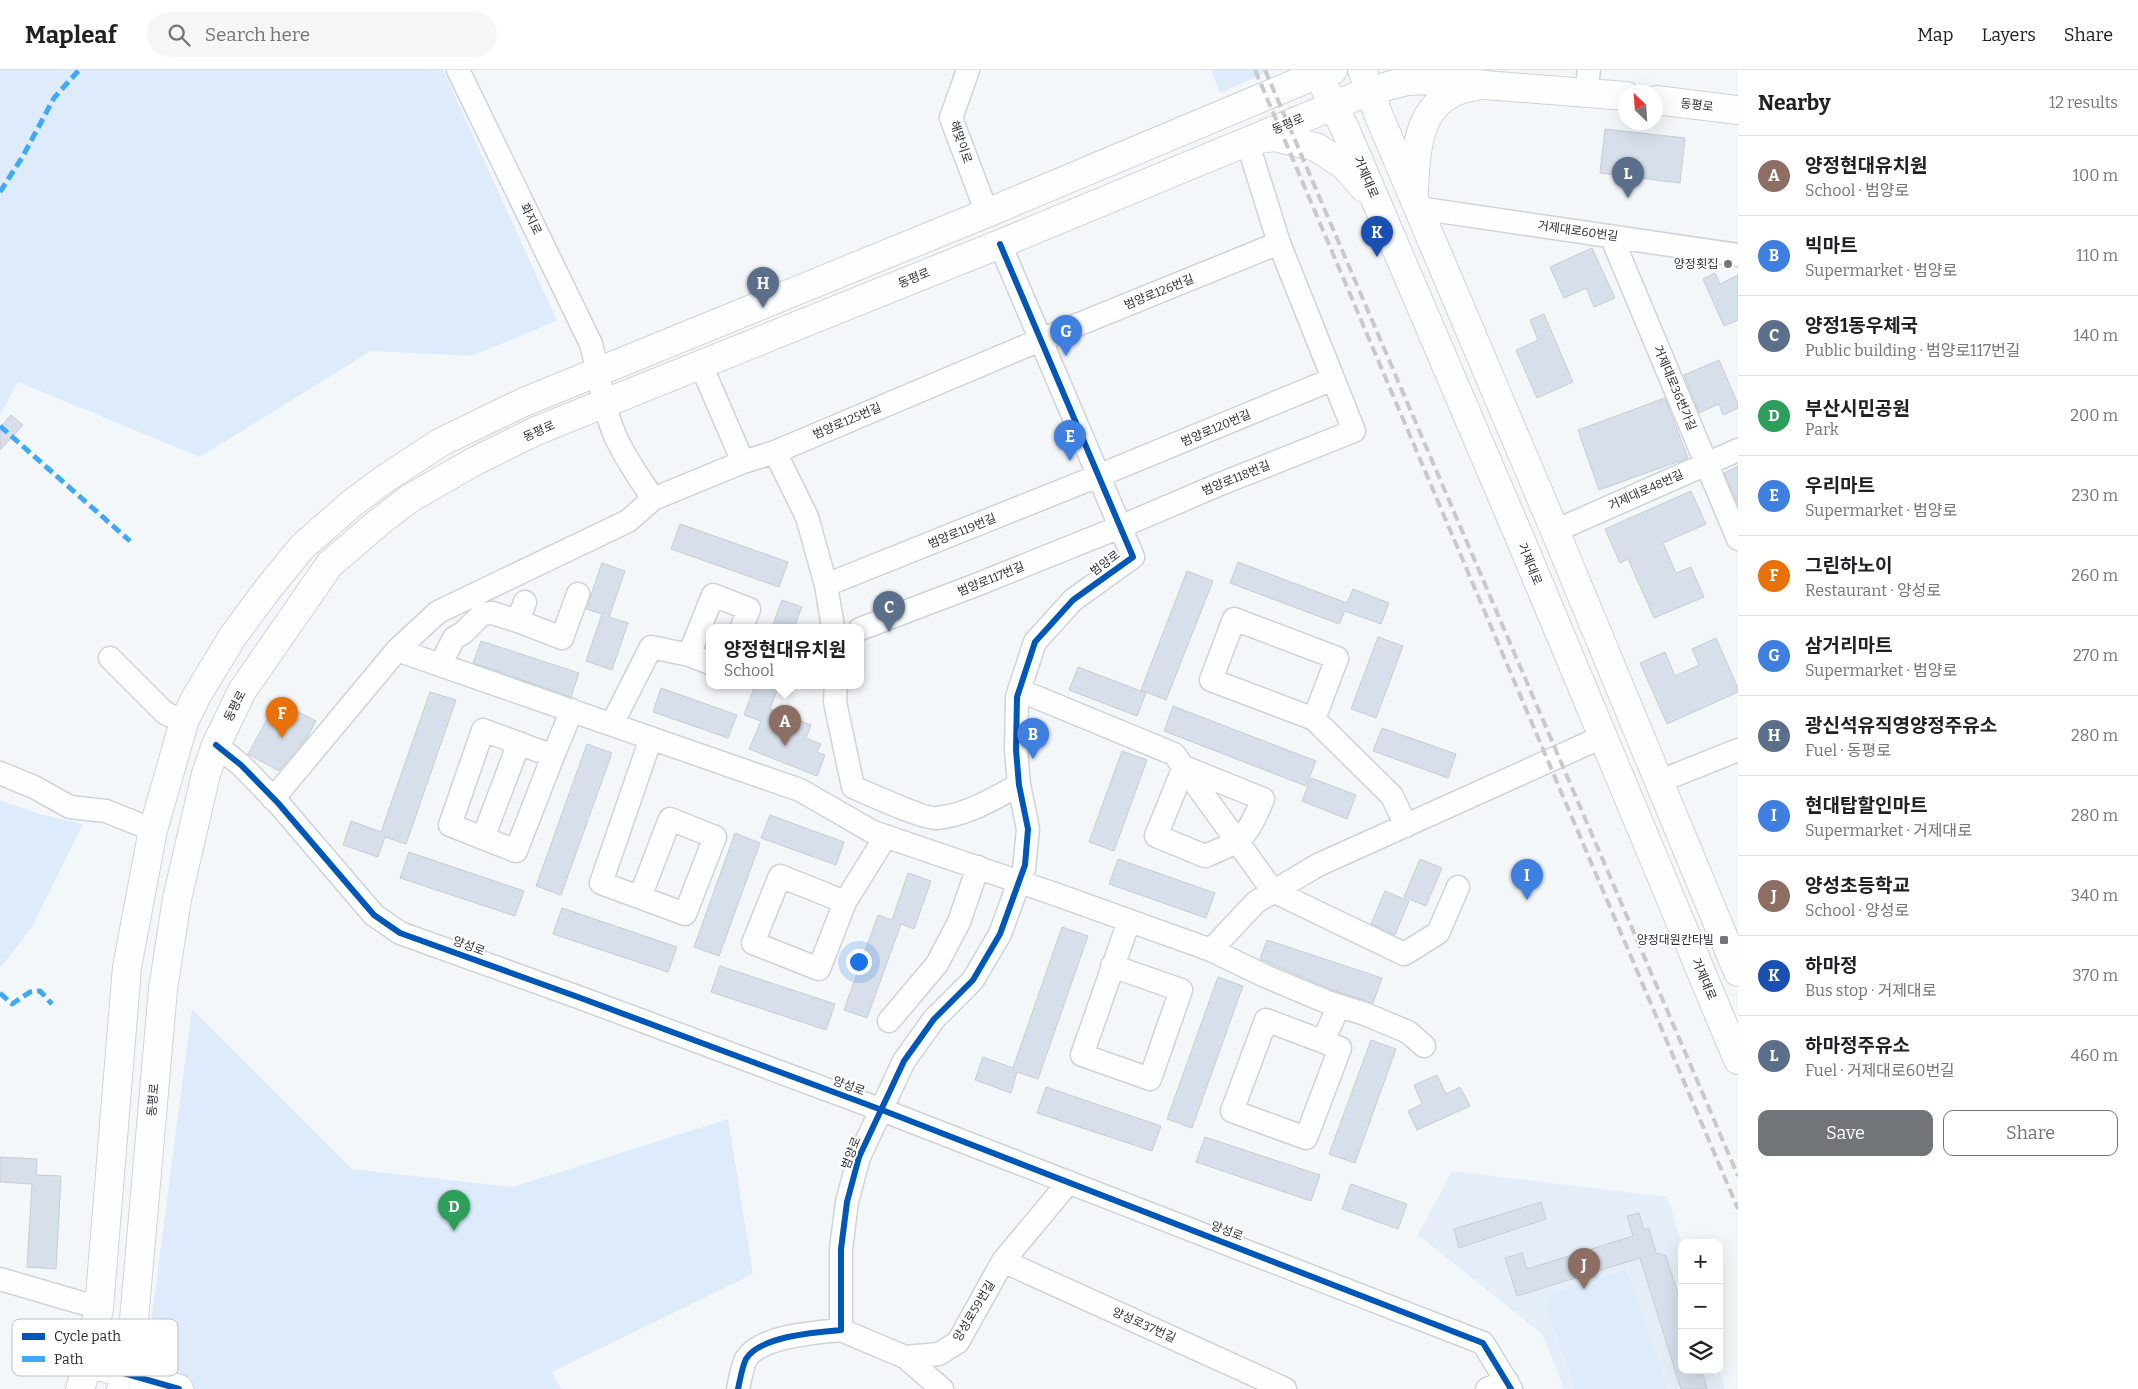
<!DOCTYPE html>
<meta charset="utf-8">
<style>
body{margin:0;font-family:Bitter,"Noto Sans KR",serif;background:#f6f6f6;color:#202124}
.controls{position:absolute;right:15px;bottom:15px;display:grid;overflow:hidden;border-radius:10px;box-shadow:0 5px 20px #0002}
.controls button{width:45px;height:45px;display:grid;place-items:center;padding:0;border:0;border-bottom:1px solid #e0e0e0;background:#fff;color:#202124;font:25px sans-serif}
.compass{position:absolute;left:1618px;top:15px;width:45px;height:45px;border-radius:50%;background:#fff;box-shadow:0 5px 20px #0002;rotate:335deg}
.you{position:absolute;left:858px;top:891px;width:18px;height:18px;margin:-12px;border:4px solid #fff;border-radius:50%;background:#1a73e8;box-shadow:0 0 0 8px #1a73e833}
.badge{display:grid;place-items:center;width:32px;height:32px;border-radius:50%;background:#717579;color:#fff;font-size:16px;font-weight:700}
.pin{position:absolute;translate:-50% -41px;filter:drop-shadow(0 1px 2px #0008)}
.pin::after{content:'';position:absolute;top:26px;width:18px;height:15px;background:inherit;clip-path:polygon(0 0,100% 0,50% 100%)}
.popup{position:absolute;left:706px;top:554px;width:158px;height:65px;box-sizing:border-box;display:grid;place-content:center;border-radius:10px;background:#fff;filter:drop-shadow(0 1px 4px #0005);font-size:16px;white-space:nowrap;color:#757577}
.popup b{font-size:19px;color:#202124}
.popup::after{content:'';position:absolute;left:50%;top:100%;margin-left:-10px;border:10px solid transparent;border-top-color:#fff}
.list{margin:0;padding:0;list-style:none}
h2{display:flex;justify-content:space-between;align-items:center;height:65px;margin:0;padding:0 20px;font-size:21px}
h2 small{font-size:16px;font-weight:400;color:#757577}
.list li{display:grid;grid-template-columns:32px 1fr auto;gap:15px;align-items:center;box-sizing:border-box;height:80px;padding:0 20px;border-top:1px solid #e0e0e0}
.list b{display:block;font-size:19px;white-space:nowrap}
.list p{margin:0;font-size:16px;white-space:nowrap;color:#757577}
.list em{font-size:16px;font-style:normal;color:#757577}
.actions{display:flex;gap:10px;padding:15px 20px}
.actions a{flex:1;padding:11px 0;border:1px solid #717579;border-radius:10px;text-align:center;font-size:18px;color:#717579}
.actions .main{background:#717579;color:#fff}
.icon{flex:none;width:28px;height:28px;fill:none;stroke:currentColor;stroke-width:2;stroke-linecap:round;stroke-linejoin:round}
.map{position:relative;flex:none;width:1738px;height:1319px;overflow:hidden}
header{display:flex;align-items:center;gap:30px;box-sizing:border-box;height:70px;padding:0 25px;background:#fff;border-bottom:1px solid #e0e0e0}
header strong{font-size:24px}
nav{display:flex;gap:28px;margin-inline-start:auto;font-size:18px}
.search{width:350px;height:45px;background:#f6f6f6;display:flex;align-items:center;gap:12px;box-sizing:border-box;padding:0 18px;border-radius:28px;color:#757577;font-size:19px}
main{display:flex}
aside{flex:1;background:#fff}
.map>svg:first-child{display:block}
.built{fill:#e5eef8}
.green{fill:#ddebfb}
.building{fill:#d6dfea;stroke:#c9ccd0}
.lines{fill:none;stroke-linecap:round;stroke-linejoin:round}
.minor-casing{stroke:#cfd3d7;stroke-width:25}
.major-casing{stroke:#cfd3d7;stroke-width:30}
.minor{stroke:#fdfefe;stroke-width:22}
.major{stroke:#fdfefe;stroke-width:28}
.rail{stroke:#c8c9ca;stroke-width:4;stroke-dasharray:10 5;stroke-linecap:butt}
.quiet{stroke:#3fa9f5;stroke-width:5;stroke-dasharray:10 5;stroke-linecap:butt}
.cycleway-casing{stroke:#fff;stroke-width:9}
.cycleway{stroke:#0057b8;stroke-width:6}
.poi-dot{fill:#717579;stroke:#fff;stroke-width:2}
.labels{text-anchor:middle;stroke-width:4;stroke-linejoin:round;paint-order:stroke}
.street-label{font-size:12px;fill:#2a2f34;stroke:#fff}
.poi-label{font-size:12px;fill:#2a2f34;stroke:#fff;text-anchor:end}
.key{fill:#fff;stroke:#bfc1c2;stroke-width:1}
.key-label{font-size:14px;fill:#2a2f34}
</style>
<header>
<strong>Mapleaf</strong>
<div class="search"><svg class="icon" aria-label="search" viewBox="0 0 24 24"><circle cx="10" cy="10" r="6"/><path d="M15 15l6 6"/></svg>Search here</div>
<nav><a>Map</a><a>Layers</a><a>Share</a></nav>
</header>
<main>
<div class="map">
<svg width="1738" height="1319" viewBox="0 0 1738 1319">
<rect width="100%" height="100%" fill="#f4f7fa"/>
<!-- built -->
<path class="built" d="M1452,1101l216,26 14,48v125l37,-1 6,20h-161l-22,-55 -124,-99z"/>
<!-- green -->
<path class="green" d="M0,0h443l114,251 -86,35 -100,-5 -171,106 -182,-75 -18,33z
M1211,0h60l-51,23z
M0,730l39,14 44,10 -51,103 -32,41z
M192,939l160,160 161,18 215,-68 25,155 -201,98 10,17h-429l15,-44z
M1626,1199l41,120h-91l-24,-67 -5,-10 1,-17z"/>
<!-- building -->
<path class="building" d="M1605,59l80,9 -5,45 -80,-10z
M1592,178l23,50 -21,9 -8,-19 -22,10 -14,-31z
M1715,203l5,11 18,-9v45l-14,6 -21,-47z
M1544,244l29,68 -36,16 -21,-48 22,-10 -8,-20z
M1719,290l19,44v4l-15,7 -4,-11 -20,9 -15,-38z
M1665,328l23,60 -89,32 -21,-60z
M11,345l12,10 -23,25v-23z
M1738,396v39l-14,-32z
M1691,421l15,33 -43,19 13,30 15,-6 13,30 -50,21 -26,-59 -8,4 -15,-34z
M680,454l108,38 -9,25 -108,-38z
M1238,492l109,41 6,-14 36,14 -8,21 -36,-13 -6,13 -109,-41z
M602,493l23,8 -16,46 19,6 -16,47 -26,-9 16,-47 -16,-5z
M1187,501l26,10 -47,119 -25,-10z
M782,530l20,7 -8,20h-22z
M1378,567l25,9 -27,72 -25,-9z
M1716,568l22,50v4l-71,32 -27,-61 25,-11 10,24 24,-11 -7,-16z
M481,571l98,32 -8,24 -98,-34z
M1078,597l68,26 -9,23 -68,-26z
M755,615h24l-9,24 41,16 -5,13 15,6 -4,8 8,3 -8,21 -68,-27 12,-28 -17,-6z
M661,618l76,27 -9,23 -75,-26z
M430,622l26,8 -50,144 -21,-7 -7,20 -35,-12 8,-24 30,11z
M277,631l39,20 -9,17 -28,33 -31,-17z
M1173,636l143,55 -10,25 -142,-55z
M1382,658l74,26 -8,24 -75,-27z
M587,674l25,9 -51,142 -25,-9z
M1122,681l25,9 -33,91 -25,-9z
M1311,708l45,17 -9,24 -45,-18z
M770,745l74,27 -8,23 -75,-27z
M735,763l25,10 -41,113 -25,-9z
M409,782l115,39 -9,25 -115,-38z
M1118,789l97,34 -9,25 -97,-34z
M1420,789l22,9 -16,38 -22,-9z
M908,803l23,8 -17,48 -13,-5 -34,94 -23,-8 34,-95 14,5z
M1385,821l24,10 -14,34 -24,-11z
M562,838l115,39 -9,25 -115,-38z
M1062,857l26,9 -50,143 -21,-7 -6,21 -36,-13 8,-23 30,11z
M1267,870l115,38 -9,25 -41,-13 -72,-31z
M720,896l115,38 -9,26 -115,-38z
M1218,907l25,9 -51,142 -25,-9z
M1371,970l25,9 -41,114 -26,-9z
M1437,1005l9,19 14,-7 10,19 -53,24 -9,-19 14,-7 -8,-19z
M1046,1017l115,39 -9,25 -115,-38z
M1205,1067l115,38 -9,26 -115,-39z
M0,1087l37,2 -1,16 25,1 -5,93 -29,-2 5,-83 -32,-2z
M1351,1114l56,20 -9,25 -56,-20z
M1541,1132l5,17 -87,29 -5,-19z
M1639,1143l5,17 5,-2 7,25 10,3 16,51v63h20l5,19h-26l-41,-131 -123,38 -12,-38 17,-5 5,16 106,-33 -6,-20z"/>
<g class="lines">
<!-- minor casing -->
<g class="minor-casing">
<path id="minor" d="M968,0l-17,48 36,95
M1586,22l3,-22
M1418,138l320,47
M1611,166l127,303
M1000,174l133,313 -60,43 -38,42 -18,55 -1,53 3,35 9,44 -4,40
M701,295l42,97
M775,382l32,65 19,68 7,42
M653,429l90,-37 32,-10 265,-112 239,-97
M1555,461l183,-81
M826,515l272,-109 235,-97
M1234,549l103,39 -23,61 -103,-39z
M518,551l44,17 16,-44
M860,559l116,-44 144,-58 98,-42 136,-54 -75,-188 -32,-102
M397,580l403,140 73,42 179,61 159,57 45,-48 62,-37 284,-128
M689,585l24,-60 36,14 -7,18
M110,588l55,55 19,9
M440,595l14,-27 9,-5 19,-19 10,-1 26,8 7,-19
M836,615l-1,17 18,85c14,6 73,33 84,31 30,-3 56,-19 82,-33
M1019,620l155,64 99,137 131,63 34,-21 20,-46
M1314,649l78,77 14,30
M612,654l39,-77 38,8 21,8
M216,675l25,20 37,38 96,112 26,18 178,64 304,113 601,233 28,46
M553,686l19,-46
M1184,697l79,32c-17,40 -20,41 -58,57l-49,-20z
M0,703l34,14 36,20 36,4 47,19
M1658,712l80,-32
M273,729l124,-149 41,-38 190,-91 25,-22c-13,-21 -30,-43 -39,-66 -12,-29 -15,-60 -23,-89l-133,-274
M483,768l-33,-13 33,-95 70,26 -37,95 -33,-13 36,-95
M780,806l65,26 -26,67 -66,-26z
M640,827l30,-78 45,18 -30,77 -84,-31 50,-145
M845,832l41,-66
M1211,880l54,26 62,26 38,12 43,18 16,14
M1112,896l69,24 -31,89 -68,-24 47,-134
M1266,950l74,28 -34,90 -74,-27z
M889,951l48,-57 22,-42 19,-55
M1323,971l16,-35
M1003,1191l282,128
M0,1209l99,29
M841,1260l64,27 34,-3 19,-12 45,-81 66,-79
M905,1287l37,32
M738,1319c2,-9 4,-22 8,-30 14,-23 71,-27 95,-29v-81l6,-47 12,-45 45,-96 30,-42 39,-39 27,-46 15,-41
M1487,1319l20,-8"/>
</g>
<!-- major casing -->
<g class="major-casing">
<path id="major" d="M1362,0l17,46 176,415 183,441
M1325,18l21,43 176,412 216,517
M1656,30l82,10
M1259,69l15,-2 42,10 29,19 19,22
M1414,122c2,-48 4,-97 62,-106
M88,1293l91,26
M80,1319l8,-26 11,-55 28,-341 26,-137 31,-108 12,-25 37,-61 34,-46 35,-43 49,-43 35,-26 55,-36 83,-40 463,-189 331,-139 15,-4
M121,1319l11,-46 31,-354 14,-90 29,-125 10,-29 26,-54 88,-127 48,-41 31,-24 66,-38 61,-30 464,-187 369,-153 38,-10 24,-1 29,1 25,4 141,11"/>
</g>
<!-- minor -->
<use href="#minor" class="minor"/>
<!-- major -->
<use href="#major" class="major"/>
<!-- rail -->
<path class="rail" d="M1255,0l483,1139
M1265,0l473,1106"/>
<!-- quiet -->
<path class="quiet" d="M0,122l23,-36 31,-58 25,-28
M0,356l130,115
M0,923l12,11 18,-12 10,-1 12,13"/>
<!-- cycleway casing -->
<g class="cycleway-casing">
<path id="cycleway" d="M216,675l25,20 37,38 96,112 26,18 178,64 304,113 601,233 28,46
M88,1293l91,26
M738,1319c2,-9 4,-22 8,-30 14,-23 71,-27 95,-29v-81l6,-47 12,-45 45,-96 30,-42 39,-39 27,-46 25,-69 3,-36 -9,-44 -3,-35 1,-53 18,-55 38,-42 60,-43 -133,-313"/>
</g>
<!-- cycleway -->
<use href="#cycleway" class="cycleway"/>
</g>
<!-- markers -->
<g class="poi-dot">
<circle cx="1728" cy="194" r="5"/>
<rect x="1719" y="865" width="10" height="10" rx="2.5"/>
</g>
<g class="labels">
<!-- street labels -->
<g class="street-label">
<text transform="translate(1697 35) rotate(7)" y="4">동평로</text>
<text transform="translate(1288 54) rotate(-23)" y="4">동평로</text>
<text transform="translate(961 72) rotate(71)" y="4">해맞이로</text>
<text transform="translate(1366 107) rotate(67)" y="4">거제대로</text>
<text transform="translate(531 149) rotate(64)" y="4">화지로</text>
<text transform="translate(1578 161) rotate(8)" y="4">거제대로60번길</text>
<text transform="translate(914 208) rotate(-22)" y="4">동평로</text>
<text transform="translate(1159 222) rotate(-22)" y="4">범양로126번길</text>
<text transform="translate(1675 318) rotate(67)" y="4">거제대로36번가길</text>
<text transform="translate(847 351) rotate(-23)" y="4">범양로125번길</text>
<text transform="translate(1216 358) rotate(-23)" y="4">범양로120번길</text>
<text transform="translate(539 361) rotate(-24)" y="4">동평로</text>
<text transform="translate(1236 408) rotate(-22)" y="4">범양로118번길</text>
<text transform="translate(1646 420) rotate(-24)" y="4">거제대로48번길</text>
<text transform="translate(962 461) rotate(-22)" y="4">범양로119번길</text>
<text transform="translate(1105 493) rotate(-36)" y="4">범양로</text>
<text transform="translate(1530 494) rotate(68)" y="4">거제대로</text>
<text transform="translate(991 509) rotate(-22)" y="4">범양로117번길</text>
<text transform="translate(235 636) rotate(-63)" y="4">동평로</text>
<text transform="translate(469 876) rotate(20)" y="4">양성로</text>
<text transform="translate(1704 909) rotate(67)" y="4">거제대로</text>
<text transform="translate(849 1016) rotate(20)" y="4">양성로</text>
<text transform="translate(153 1030) rotate(-85)" y="4">동평로</text>
<text transform="translate(851 1083) rotate(-69)" y="4">범양로</text>
<text transform="translate(1227 1161) rotate(21)" y="4">양성로</text>
<text transform="translate(974 1241) rotate(-59)" y="4">양성로59번길</text>
<text transform="translate(1144 1255) rotate(24)" y="4">양성로37번길</text>
</g>
<!-- poi labels -->
<g class="poi-label">
<text x="1718" y="198">양정횟집</text>
<text x="1714" y="874">양정대원칸타빌</text>
</g>
</g>
<!-- legend -->
<rect x="12" y="1249" width="166" height="57" rx="8" class="key"/>
<rect x="22" y="1263" width="23" height="7" fill="#0057b8"/>
<rect x="22" y="1286" width="23" height="6" fill="#3fa9f5"/>
<g class="key-label">
<text x="54" y="1271">Cycle path</text>
<text x="54" y="1294">Path</text>
</g>
</svg>
<div class="controls">
<button>+</button>
<button>−</button>
<button><svg class="icon" aria-label="layers" viewBox="0 0 24 24"><path d="M12 4l9 5-9 5-9-5zM3 14l9 5 9-5"/></svg></button>
</div>
<svg class="compass" viewBox="-18 -18 36 36"><path d="M0-13l5 13h-10z" fill="#e53935"/><path d="M0 13l5-13h-10z" fill="#757577"/></svg>
<div class="you"></div>
<div class="pin badge" style="left:785px;top:676px;background:#8d6e63">A</div>
<div class="popup"><b>양정현대유치원</b>School</div>
<div class="pin badge" style="left:1033px;top:689px;background:#3f7fe0">B</div>
<div class="pin badge" style="left:889px;top:562px;background:#5c6f8a">C</div>
<div class="pin badge" style="left:454px;top:1161px;background:#2e9e5b">D</div>
<div class="pin badge" style="left:1070px;top:391px;background:#3f7fe0">E</div>
<div class="pin badge" style="left:282px;top:668px;background:#e8710a">F</div>
<div class="pin badge" style="left:1066px;top:286px;background:#3f7fe0">G</div>
<div class="pin badge" style="left:763px;top:238px;background:#5c6f8a">H</div>
<div class="pin badge" style="left:1527px;top:830px;background:#3f7fe0">I</div>
<div class="pin badge" style="left:1584px;top:1219px;background:#8d6e63">J</div>
<div class="pin badge" style="left:1377px;top:187px;background:#1a4fb4">K</div>
<div class="pin badge" style="left:1628px;top:128px;background:#5c6f8a">L</div>
</div>
<aside>
<h2>Nearby<small>12 results</small></h2>
<ul class="list">
<li><span class="badge" style="background:#8d6e63">A</span><div><b>양정현대유치원</b><p>School · 범양로</p></div><em>100 m</em></li>
<li><span class="badge" style="background:#3f7fe0">B</span><div><b>빅마트</b><p>Supermarket · 범양로</p></div><em>110 m</em></li>
<li><span class="badge" style="background:#5c6f8a">C</span><div><b>양정1동우체국</b><p>Public building · 범양로117번길</p></div><em>140 m</em></li>
<li><span class="badge" style="background:#2e9e5b">D</span><div><b>부산시민공원</b><p>Park</p></div><em>200 m</em></li>
<li><span class="badge" style="background:#3f7fe0">E</span><div><b>우리마트</b><p>Supermarket · 범양로</p></div><em>230 m</em></li>
<li><span class="badge" style="background:#e8710a">F</span><div><b>그린하노이</b><p>Restaurant · 양성로</p></div><em>260 m</em></li>
<li><span class="badge" style="background:#3f7fe0">G</span><div><b>삼거리마트</b><p>Supermarket · 범양로</p></div><em>270 m</em></li>
<li><span class="badge" style="background:#5c6f8a">H</span><div><b>광신석유직영양정주유소</b><p>Fuel · 동평로</p></div><em>280 m</em></li>
<li><span class="badge" style="background:#3f7fe0">I</span><div><b>현대탑할인마트</b><p>Supermarket · 거제대로</p></div><em>280 m</em></li>
<li><span class="badge" style="background:#8d6e63">J</span><div><b>양성초등학교</b><p>School · 양성로</p></div><em>340 m</em></li>
<li><span class="badge" style="background:#1a4fb4">K</span><div><b>하마정</b><p>Bus stop · 거제대로</p></div><em>370 m</em></li>
<li><span class="badge" style="background:#5c6f8a">L</span><div><b>하마정주유소</b><p>Fuel · 거제대로60번길</p></div><em>460 m</em></li>
</ul>
<div class="actions"><a class="main">Save</a><a>Share</a></div>
</aside>
</main>
